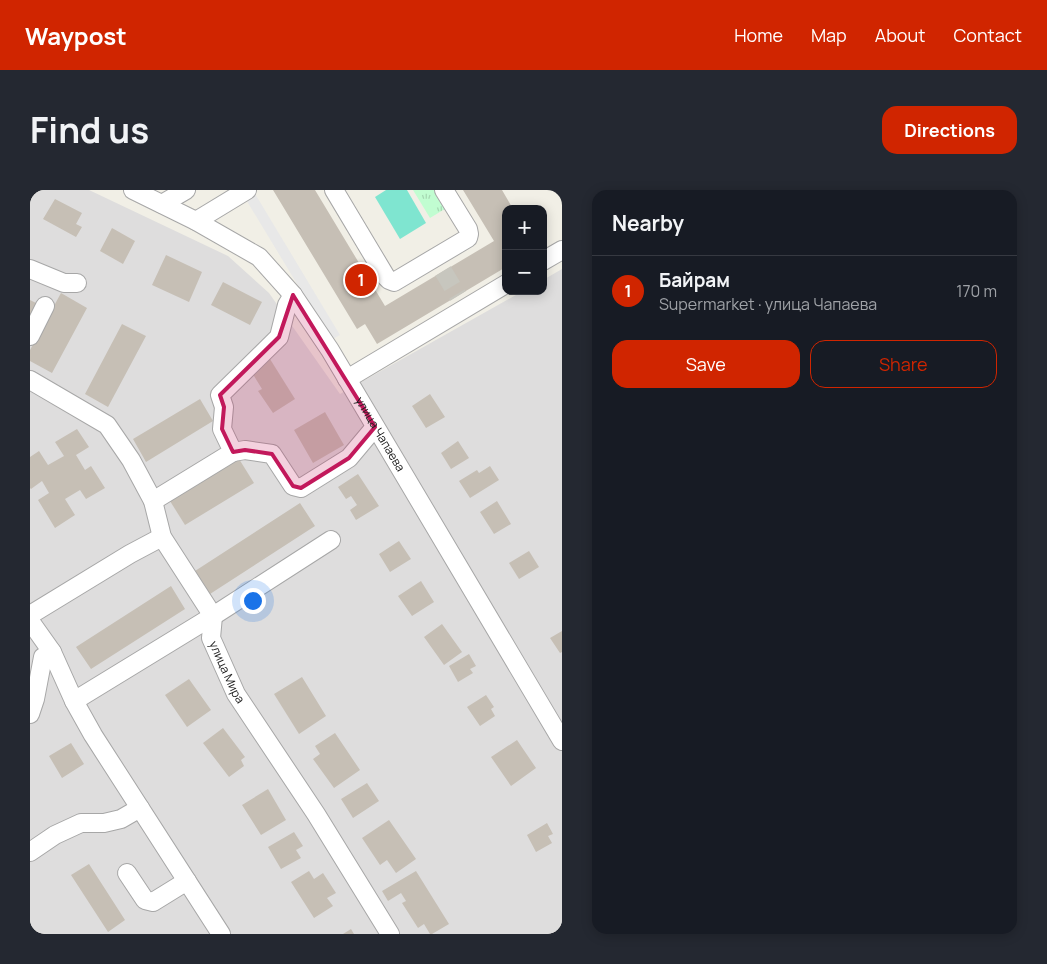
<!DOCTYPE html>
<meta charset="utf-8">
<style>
body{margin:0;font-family:Manrope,sans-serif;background:#242831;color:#f1f3f6}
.controls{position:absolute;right:15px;top:15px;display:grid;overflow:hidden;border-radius:10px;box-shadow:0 2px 12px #0003}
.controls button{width:45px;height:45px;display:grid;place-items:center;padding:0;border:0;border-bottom:1px solid #363941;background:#171b24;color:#f1f3f6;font:25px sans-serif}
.you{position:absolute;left:222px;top:410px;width:18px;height:18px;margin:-12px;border:4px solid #fff;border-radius:50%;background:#1a73e8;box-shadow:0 0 0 8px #1a73e833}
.badge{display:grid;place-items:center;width:32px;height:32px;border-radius:50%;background:#d02500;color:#fff;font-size:16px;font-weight:700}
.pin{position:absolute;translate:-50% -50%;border:2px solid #fff;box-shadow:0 1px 5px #0006}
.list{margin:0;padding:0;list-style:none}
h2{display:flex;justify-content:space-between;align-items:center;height:65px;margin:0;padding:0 20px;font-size:21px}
h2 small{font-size:16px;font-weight:400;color:#9ea1a6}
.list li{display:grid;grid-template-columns:32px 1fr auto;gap:15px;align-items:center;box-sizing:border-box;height:70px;padding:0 20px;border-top:1px solid #363941}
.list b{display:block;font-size:19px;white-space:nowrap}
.list p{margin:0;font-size:16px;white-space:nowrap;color:#9ea1a6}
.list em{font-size:16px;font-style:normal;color:#9ea1a6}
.actions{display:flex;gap:10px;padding:15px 20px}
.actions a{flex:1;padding:11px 0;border:1px solid #d02500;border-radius:15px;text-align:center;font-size:18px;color:#d02500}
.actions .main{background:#d02500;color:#fff}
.map{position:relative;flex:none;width:532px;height:744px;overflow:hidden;border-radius:15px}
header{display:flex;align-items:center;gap:30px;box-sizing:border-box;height:70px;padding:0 25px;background:#d02500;color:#fff}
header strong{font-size:24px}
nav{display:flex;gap:28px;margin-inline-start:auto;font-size:18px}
.intro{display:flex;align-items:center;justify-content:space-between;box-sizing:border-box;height:120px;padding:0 30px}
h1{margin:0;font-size:35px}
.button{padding:12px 22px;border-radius:15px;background:#d02500;color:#fff;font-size:18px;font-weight:700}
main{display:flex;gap:30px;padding:0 30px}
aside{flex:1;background:#171b24;border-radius:15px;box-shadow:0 2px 12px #0003}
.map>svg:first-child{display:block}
.residential{fill:#dedddd}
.park{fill:url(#park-tufts)}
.pitch{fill:#7fe5d0}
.parking{fill:#e8e8e8}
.building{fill:#c6bfb5}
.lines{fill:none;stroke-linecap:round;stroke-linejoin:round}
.minor-tunnel{stroke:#c7c6be;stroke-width:18;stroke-dasharray:18 9;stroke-linecap:butt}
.minor-casing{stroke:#a7a7a7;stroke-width:20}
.minor{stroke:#fff;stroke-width:18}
.marked{fill:#c2185b;fill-opacity:0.2;stroke:#c2185b;stroke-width:4;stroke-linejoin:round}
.labels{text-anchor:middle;stroke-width:4.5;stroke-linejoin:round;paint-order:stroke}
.street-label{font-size:12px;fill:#202020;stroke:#fff}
</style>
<header>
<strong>Waypost</strong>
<nav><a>Home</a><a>Map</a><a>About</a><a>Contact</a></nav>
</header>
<div class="intro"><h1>Find us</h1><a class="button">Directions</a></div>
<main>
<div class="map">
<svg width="532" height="744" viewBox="0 0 532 744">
<defs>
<pattern id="park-tufts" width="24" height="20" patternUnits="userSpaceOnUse" patternTransform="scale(1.25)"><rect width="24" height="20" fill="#c1fdd1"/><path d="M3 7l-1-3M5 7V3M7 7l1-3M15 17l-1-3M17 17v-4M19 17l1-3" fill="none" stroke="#a6d9b3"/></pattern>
</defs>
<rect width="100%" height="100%" fill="#f1efe6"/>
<!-- residential -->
<path class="residential" d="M0,0h59l139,66 41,37 71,101 183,-103h20v-11l19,-11v665h-532z"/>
<!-- park -->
<path class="park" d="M383,0h25l10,17 -18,11z"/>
<!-- pitch -->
<path class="pitch" d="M356,0h21l19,33 -26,16 -25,-42z"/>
<!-- parking -->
<path class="parking" d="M224,2l86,143 -9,5 -86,-142z"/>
<!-- building -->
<path class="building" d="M243,0h42l70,116 109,-65 -31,-51h39l11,19h-7v58l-129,77 -12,-20 -8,5z
M25,9l27,14 -6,11 6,3 -6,10 -33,-18z
M82,38l23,13 -12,23 -23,-13z
M136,65l36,17 -13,30 -37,-17z
M193,92l39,20 -12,23 -39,-20z
M31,103l26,15 -35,65 -22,-12v-11z
M0,110l8,4 -8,16z
M92,134l24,12 -38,71 -23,-13z
M240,169l25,40 -22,14 -15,-22 4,-2 -11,-18z
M400,204l15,23 -19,11 -14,-22z
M170,209l13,22 -67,41 -13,-23z
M295,222l19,33 -31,18 -19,-33z
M47,239l12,18 -13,8 9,15 6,-4 14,22 -19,11 -6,-9 -15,9 10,16 -20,13 -17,-28 11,-7 -7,-12 -11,8 -1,-1v-31l9,-6 9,14 16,-9 -9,-14z
M428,251l11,17 -18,11 -10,-16z
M209,269l15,24 -69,42 -15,-24z
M460,276l9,14 -29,18 -11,-17 18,-11 2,3z
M328,284l21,32 -23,14 -6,-10 7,-5 -6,-9 -5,3 -8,-12z
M467,311l14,23 -17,10 -14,-22z
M270,313l15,23 -105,68 -15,-23z
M369,351l12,18 -21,13 -11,-18z
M499,361l10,16 -20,12 -10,-16z
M391,391l13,21 -22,14 -14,-20z
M141,396l14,23 -94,60 -15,-22z
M412,434l20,28 -18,13 -20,-28z
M532,441v21l-2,1 -10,-15z
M439,464l7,12 -6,3 3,4 -15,9 -9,-16z
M272,487l24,39 -27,18 -25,-40z
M159,489l22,31 -24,17 -22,-32z
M456,505l8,12 -3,2 4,7 -15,10 -13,-19z
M193,538l22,29 -4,3 3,6 -15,11 -26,-34z
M305,543l25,37 -26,18 -21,-29 7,-5 -5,-8z
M487,550l19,28 -25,18 -20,-29z
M41,553l13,21 -22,14 -13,-22z
M337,593l12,18 -26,17 -12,-19z
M238,599l18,31 -25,15 -19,-30z
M359,630l27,39 -20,14 -9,-13 -7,5 -18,-27z
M517,633l6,11 -5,2 4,7 -16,9 -9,-17z
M264,642l9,14 -7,4 5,8 -20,11 -13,-22z
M59,674l36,56 -17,12 -37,-57z
M279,681l5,8 9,-6 13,20 -9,5 6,8 -19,12 -23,-36z
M386,681l33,53 -17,10h-2l-6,-10 -6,4 -16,-25 4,-2 -5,-8 -13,8 -6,-10z
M321,739l3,5h-11z"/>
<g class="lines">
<!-- minor-tunnel -->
<path class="minor-tunnel" d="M413,81l15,25"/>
<!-- minor casing -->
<g class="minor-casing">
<g id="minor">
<path id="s1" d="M103,0l63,31 63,36 34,38 37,55 232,391"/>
<path d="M304,0l52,87 3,3 5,2 74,-44 1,-4 -1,-5 -24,-39"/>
<path d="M132,14l24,-14"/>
<path d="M166,31l51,-31"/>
<path d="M513,71l19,-11"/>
<path d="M0,79l34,14h13"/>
<path d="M0,146l15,-30"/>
<path d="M317,189l159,-95"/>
<path id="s2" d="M0,190l77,45 24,35 22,41 9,36 51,79 -2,22 25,56 80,120 74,120"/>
<path d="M203,262l12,-2 27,4 21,32 8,2 48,-30 26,-31"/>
<path d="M123,311l80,-49 -11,-23 2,-22 -4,-12 59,-58 8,-32 6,-10"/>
<path d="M0,425l100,-61 32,-17"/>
<path d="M0,431l22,31 22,49 19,34 128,199"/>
<path d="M44,511l139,-85 118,-76"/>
<path d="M0,524l5,-15 8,-42 9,-5"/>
<path d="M0,662l25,-17 26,-12h23l17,-4 19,-11"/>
<path d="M97,683l18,27 8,2 34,-21"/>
</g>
</g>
<!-- minor -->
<use href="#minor" class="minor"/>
</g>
<!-- marked area -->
<path class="marked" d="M263,105l82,132 -26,31 -48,30 -8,-2 -21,-32 -27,-4 -12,2 -11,-23 2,-22 -4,-12 59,-58z"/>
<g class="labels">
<!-- street labels -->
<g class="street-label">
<text dy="4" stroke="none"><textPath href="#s1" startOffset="358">улица Чапаева</textPath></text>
<text dy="4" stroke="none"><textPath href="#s2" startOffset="369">улица Мира</textPath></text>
</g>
</g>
</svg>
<div class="controls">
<button>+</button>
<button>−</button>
</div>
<div class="you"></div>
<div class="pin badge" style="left:331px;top:90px">1</div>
</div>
<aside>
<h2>Nearby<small></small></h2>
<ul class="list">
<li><span class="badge">1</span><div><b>Байрам</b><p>Supermarket · улица Чапаева</p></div><em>170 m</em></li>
</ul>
<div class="actions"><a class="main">Save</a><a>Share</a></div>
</aside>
</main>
